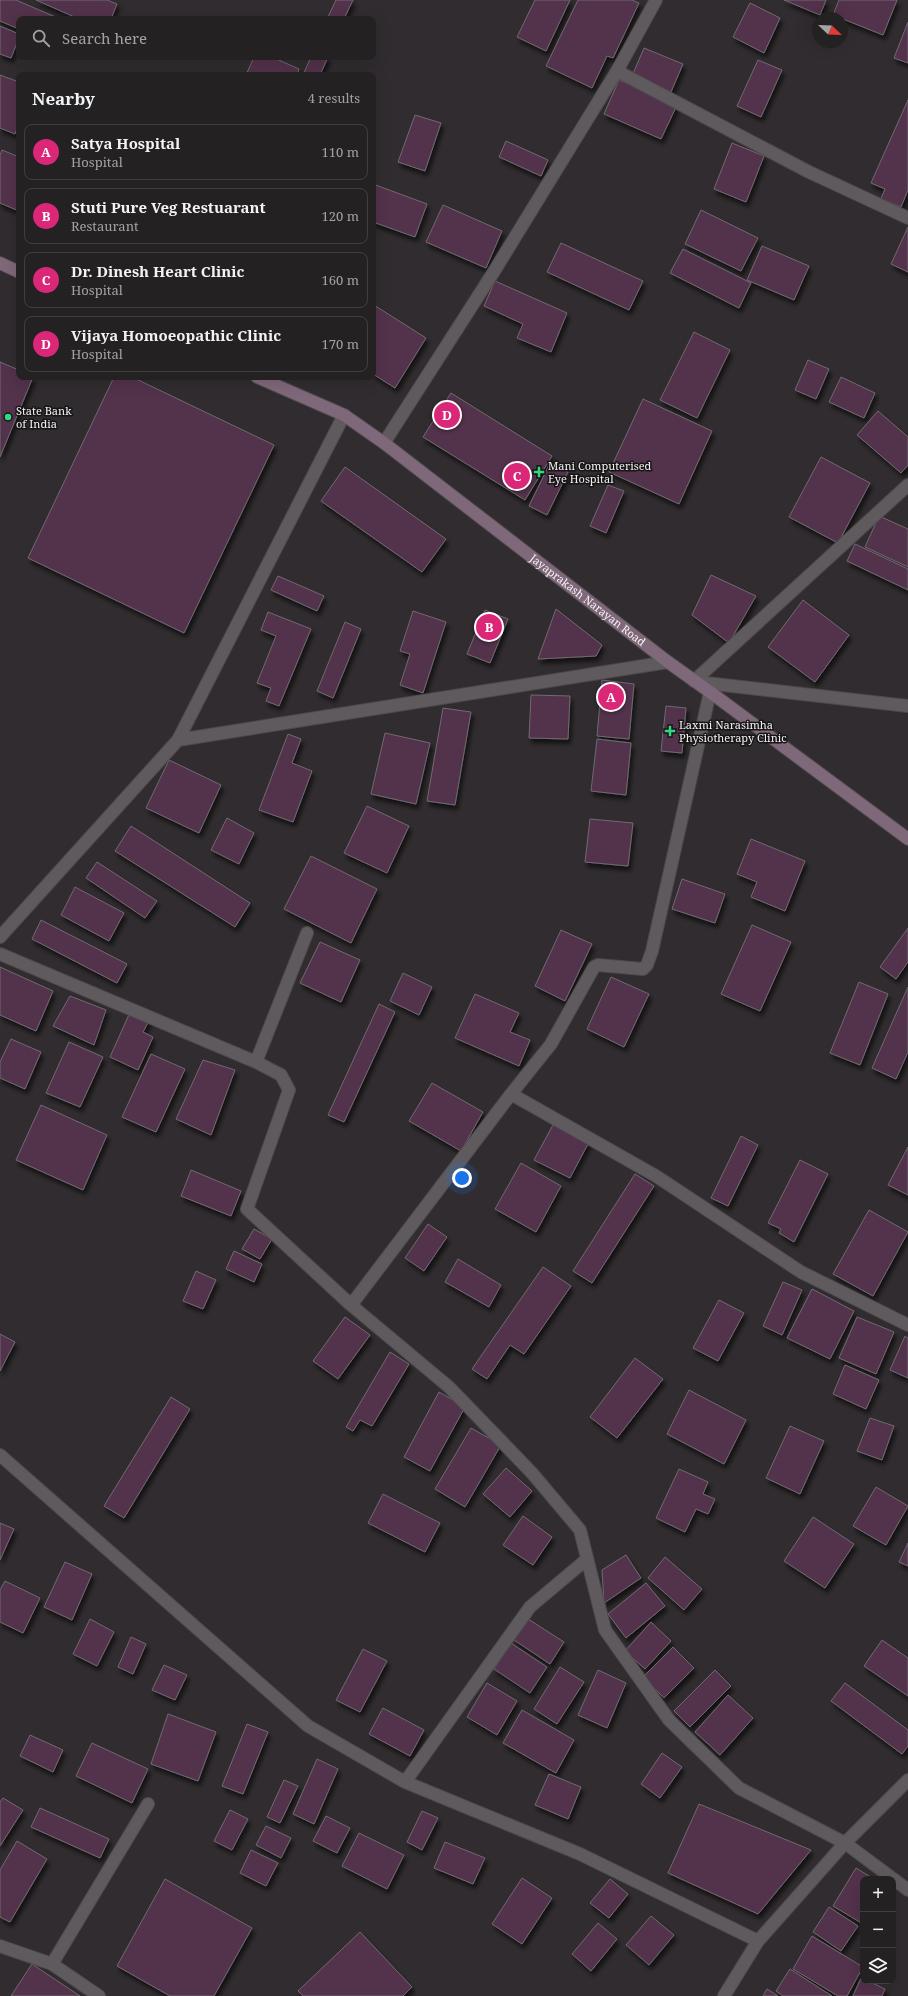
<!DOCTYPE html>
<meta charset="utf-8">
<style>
body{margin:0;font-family:"Noto Serif",serif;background:#302e30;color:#f1f3f6}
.controls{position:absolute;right:12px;bottom:12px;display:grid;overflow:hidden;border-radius:8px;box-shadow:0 4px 16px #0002}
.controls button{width:36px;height:36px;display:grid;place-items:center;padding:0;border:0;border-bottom:1px solid #413e41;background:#242123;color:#f1f3f6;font:20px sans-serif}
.compass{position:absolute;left:812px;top:12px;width:36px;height:36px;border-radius:50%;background:#242123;box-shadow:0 4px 16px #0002;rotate:113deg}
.you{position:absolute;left:462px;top:1178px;width:14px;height:14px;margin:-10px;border:3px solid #fff;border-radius:50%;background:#1a73e8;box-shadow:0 0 0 6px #1a73e833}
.badge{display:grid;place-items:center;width:26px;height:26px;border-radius:50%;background:#db2777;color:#fff;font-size:13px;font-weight:700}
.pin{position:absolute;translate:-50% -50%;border:2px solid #fff;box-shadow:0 1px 4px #0006}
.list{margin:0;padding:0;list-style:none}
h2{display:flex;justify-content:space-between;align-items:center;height:52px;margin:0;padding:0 16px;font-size:17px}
h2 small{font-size:13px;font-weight:400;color:#a3a3a6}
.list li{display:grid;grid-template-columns:26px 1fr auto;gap:12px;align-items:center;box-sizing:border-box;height:56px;margin:0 8px 8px;padding:0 8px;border:1px solid #413e41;border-radius:8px}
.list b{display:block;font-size:15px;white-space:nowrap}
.list p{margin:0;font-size:13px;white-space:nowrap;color:#a3a3a6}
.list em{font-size:13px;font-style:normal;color:#a3a3a6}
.icon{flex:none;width:22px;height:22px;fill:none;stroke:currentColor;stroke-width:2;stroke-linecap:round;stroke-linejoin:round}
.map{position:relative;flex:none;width:908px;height:1996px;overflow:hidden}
.search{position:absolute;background:#242123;box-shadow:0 4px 16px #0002;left:16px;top:16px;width:360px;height:44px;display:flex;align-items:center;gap:10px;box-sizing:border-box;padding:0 14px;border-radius:8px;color:#a3a3a6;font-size:15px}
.panel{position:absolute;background:#242123;box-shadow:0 4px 16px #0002;left:16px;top:72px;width:360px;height:308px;border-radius:8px}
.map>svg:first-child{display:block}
.building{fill:#53304c;stroke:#706b6f;filter:url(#shadow)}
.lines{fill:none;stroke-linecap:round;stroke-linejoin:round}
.street-casing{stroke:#4d494c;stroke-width:14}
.secondary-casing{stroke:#4d494c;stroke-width:14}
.street{stroke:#5e5a5d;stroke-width:12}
.secondary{stroke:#80687b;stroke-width:12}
.poi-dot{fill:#31d882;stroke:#171516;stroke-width:1.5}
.labels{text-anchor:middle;stroke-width:3;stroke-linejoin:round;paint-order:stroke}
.poi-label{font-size:11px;fill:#f5f2f4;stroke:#171516;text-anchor:start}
.street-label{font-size:11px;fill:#f5f2f4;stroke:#171516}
</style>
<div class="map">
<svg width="908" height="1996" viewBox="0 0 908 1996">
<defs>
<filter id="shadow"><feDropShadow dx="2.5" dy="4.5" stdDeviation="2" flood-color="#0009"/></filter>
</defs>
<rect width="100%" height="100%" fill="#302c2f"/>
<!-- building -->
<path class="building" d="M0,0h16l44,19h-41v10l-19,-8z
M36,0h71l10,4 -6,15h-32z
M336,0h17l-9,19h-17z
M535,0h35l-24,51 -29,-14z
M578,0h54l7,3 -26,55 -6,-2 -15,32 -46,-22z
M784,0h42l-6,15z
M839,0h58l-14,35 -50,-20z
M750,3l30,15 -16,35 -31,-16z
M908,22v41l-14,-5z
M0,26l19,8v4l-8,20 -11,-4z
M644,48l39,16 -12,28 -39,-16z
M254,57h18l27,12 -2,6h-51z
M311,57h17l-8,18h-17z
M758,60l24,10 -21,47 -24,-11z
M0,75l19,7v41l-4,11 -15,-6z
M619,80l58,25 -16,34 -57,-25z
M908,100v90l-7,17 -20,-8 4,-10 -14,-6z
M415,115l26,8 -16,48 -27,-9z
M506,141l42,19 -7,16 -42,-19z
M732,143l32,13 -18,46 -32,-13z
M2,150l17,7v54l-19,-8v-48z
M373,184l54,20 -12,33 -42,-15z
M443,205l59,26 -16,37 -60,-26z
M701,210l57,28 -17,33 -56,-27z
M908,227v45l-17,-8z
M561,243l82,38 -14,29 -82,-38z
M762,246l47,20 -15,34 -47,-20z
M683,249l68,34 -12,25 -69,-35z
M495,281l72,32 -16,39 -34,-14 6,-14 -39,-18z
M374,305l52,33 -31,50 -22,-14z
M694,332l36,18 -33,68 -37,-18z
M808,360l21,9 -13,30 -21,-9z
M0,362l19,8v7h14l-33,80z
M114,377h18l142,68 -90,188 -156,-75z
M841,377l34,16 -11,25 -35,-16z
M451,393l101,63 -27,44 -102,-63z
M643,399l69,32 -33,73 -70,-32z
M878,411l30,26v28l-7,8 -44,-38z
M821,457l49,26 -32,60 -49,-26z
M550,463l18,9 -21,43 -18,-9z
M345,467l101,72 -24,33 -101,-71z
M608,485l16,6 -18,42 -16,-7z
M879,516l29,13v38l-43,-20z
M855,544l53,25v21l-61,-29z
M711,575l45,21 -27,47 -37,-28z
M278,576l46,20 -7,15 -46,-21z
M803,600l46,35 -34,47 -47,-35z
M556,609l46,36 -6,11 -58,3z
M485,610l23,9 -18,44 -23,-9z
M413,611l33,11 -23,71 -23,-8 10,-31 -10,-3z
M268,612l43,17 -32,77 -13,-5 5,-13 -14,-5 19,-47 -15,-6z
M345,622l16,7 -28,69 -16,-7z
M602,680l32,4 -5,55 -32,-3z
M531,695l39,1 -2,43 -39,-1z
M666,706l20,2 -4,45 -21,-2z
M443,708l28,4 -16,93 -28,-4z
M385,733l45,10 -14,61 -45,-10z
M288,734l13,5 -9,24 20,8 -19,51 -34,-12z
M597,739l34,4 -5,52 -35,-4z
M169,760l52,25 -22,48 -53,-25z
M367,806l42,20 -22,47 -43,-20z
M227,818l27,15 -15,31 -28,-14z
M590,819l43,4 -5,43 -43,-4z
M131,826l119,77 -15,24 -120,-76z
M751,839l54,22 -20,50 -34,-14 6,-15 -20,-8z
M311,856l66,33 -26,54 -67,-34z
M97,862l60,39 -12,17 -59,-40z
M682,879l43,15 -10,29 -43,-14z
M75,887l49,26 -15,28 -48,-26z
M41,920l86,44 -10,19 -85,-44z
M752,925l39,17 -31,69 -39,-17z
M908,928v34l-12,17 -16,-12z
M561,930l31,14 -27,57 -30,-15z
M320,942l40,18 -19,42 -41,-19z
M0,967l53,24 -17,40 -36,-16z
M403,973l29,14 -13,28 -29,-14z
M611,977l38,17 -25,53 -37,-18z
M859,982l29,12 -28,71 -30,-12z
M908,987v65l-12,27 -24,-11z
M475,994l44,19 -9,19 20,8 -11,26 -64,-28z
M70,996l36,14 -12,35 -41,-19z
M379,1004l16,8 -51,110 -16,-7z
M131,1010l19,9 -7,13 10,5 -15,33 -28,-13z
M11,1039l30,13 -16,37 -25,-11v-16z
M69,1042l34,15 -23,50 -34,-14z
M151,1054l34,15 -29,63 -34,-15z
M203,1060l32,10 -24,65 -35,-16z
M432,1083l51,29 -22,39 -52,-30z
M41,1105l66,30 -24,55 -67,-30z
M554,1123l35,19 -19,36 -36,-18z
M741,1136l17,9 -30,61 -17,-8z
M908,1147v48l-20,-10z
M800,1160l28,14 -34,68 -15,-9 2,-4 -13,-6z
M521,1163l40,23 -25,46 -41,-23z
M191,1170l50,21 -10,25 -50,-20z
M635,1174l19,12 -62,97 -19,-12z
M869,1210l39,22 -35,64 -40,-22z
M428,1224l19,13 -23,34 -19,-13z
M254,1229l18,10 -12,20 -18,-10z
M234,1251l28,13 -8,18 -28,-13z
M458,1259l43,26 -12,22 -44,-25z
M543,1267l28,19 -47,68 -14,-9 -23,34 -15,-10z
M196,1271l20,9 -13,29 -20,-8z
M783,1282l19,8 -20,45 -19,-9z
M812,1289l42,22 -24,48 -43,-21z
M719,1300l25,13 -26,48 -25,-13z
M345,1317l25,18 -32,44 -25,-18z
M857,1317l37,15 -18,42 -37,-16z
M0,1334l15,8 -15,29z
M905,1336l3,2v40l-18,-8z
M390,1352l19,12 -37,62 -12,-6 -7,11 -7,-4z
M635,1358l28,21 -46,59 -27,-21z
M845,1365l34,15 -13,29 -33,-15z
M689,1390l57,30 -22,44 -57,-30z
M439,1392l26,15 -35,64 -26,-14z
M171,1397l19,12 -66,109 -20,-12z
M870,1418l24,8 -12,34 -25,-9z
M790,1426l34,15 -24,53 -34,-16z
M471,1428l30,17 -36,62 -30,-18z
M506,1468l26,23 -22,26 -27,-23z
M679,1469l29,13 -5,12 12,5 -7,15 -12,-5 -11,23 -29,-14z
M876,1487l32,19 -22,39 -33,-19z
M383,1494l57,29 -15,29 -57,-29z
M523,1516l29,21 -19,28 -30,-20z
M813,1517l41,27 -29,44 -41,-27z
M0,1523l14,6 -14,31z
M908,1543v23l-9,-4z
M626,1555l15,23 -37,25 -2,-33z
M665,1557l37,32 -18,21 -36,-32z
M65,1562l27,12 -20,46 -28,-13z
M5,1581l35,17 -17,35 -23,-11v-32z
M646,1583l19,23 -39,32 -18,-24z
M90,1619l24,13 -17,34 -24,-12z
M528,1619l36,23 -14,22 -36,-24z
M651,1622l20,19 -26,28 -20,-18z
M131,1637l15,7 -13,30 -15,-7z
M882,1640l26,18v38l-44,-30z
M511,1643l36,24 -17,26 -36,-24z
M673,1647l21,21 -30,30 -21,-21z
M363,1649l24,12 -27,51 -24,-12z
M164,1665l23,10 -12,25 -23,-10z
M560,1667l24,15 -27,42 -23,-15z
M598,1670l28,13 -19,45 -29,-13z
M715,1670l16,16 -41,41 -16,-16z
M487,1683l30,18 -20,34 -30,-18z
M845,1683l63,47v16l-6,8 -71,-53z
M728,1695l25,23 -33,37 -25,-23z
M383,1708l41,22 -14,26 -41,-22z
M522,1710l52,30 -18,33 -53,-30z
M168,1714l48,18 -18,49 -47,-17z
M247,1724l21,8 -25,62 -21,-8z
M30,1735l33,15 -10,22 -33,-16z
M92,1743l56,26 -16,34 -56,-27z
M662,1753l20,14 -22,31 -19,-14z
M317,1759l21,10 -24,55 -21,-10z
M549,1774l32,13 -13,32 -33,-14z
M284,1780l14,6 -18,37 -13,-6z
M3,1798l20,12 -23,36v-44z
M699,1804l112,46 -53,64 -90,-41z
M40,1808l69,31 -9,19 -69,-31z
M230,1810l18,9 -16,31 -18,-9z
M422,1811l16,7 -16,32 -15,-8z
M326,1816l24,12 -13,25 -24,-12z
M266,1826l25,12 -10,20 -25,-13z
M359,1833l45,22 -17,34 -45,-23z
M17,1841l30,18 -37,63 -10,-5v-47z
M445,1842l40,16 -12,26 -39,-16z
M251,1850l27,13 -12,23 -26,-13z
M856,1868l18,11h-11v45l-30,-18z
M522,1878l30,20 -30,46 -30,-20z
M165,1879l87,49 -38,68h-44l-53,-30z
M610,1879l18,15 -19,24 -19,-15z
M829,1907l29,19 -17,25 -28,-19z
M651,1916l23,19 -25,30 -23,-20z
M598,1923l19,16 -26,32 -19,-17z
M360,1932l52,55 -9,9h-100l-5,-5z
M812,1936l51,31 -16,29h-9l-45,-27z
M32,1964l48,32h-69z
M790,1969l42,27h-49l-7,-5z
M861,1978l2,3h5l17,8 -3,7h-29z
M767,1989l11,7h-15z"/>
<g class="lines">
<!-- street casing -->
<g class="street-casing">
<path id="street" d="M617,71l192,101 99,46
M384,443l109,-170 124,-202 39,-71
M694,681l214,-196
M697,682l211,24
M178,740l490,-78
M0,937l178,-197 166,-325
M0,954l256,108 51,-129
M256,1062l25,13 8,15 -42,119 104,96 98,82 83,86 48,57 25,100 64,90 70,68 106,55 63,47
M511,1094l145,82 145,96 107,53
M351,1305l160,-211 40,-50 43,-77 4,-2 45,4 4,-4 5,-14 58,-259
M0,1455l308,271 97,56 175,72 178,87
M405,1782l125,-175 57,-48
M0,1946l52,18 47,32
M52,1964l96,-160
M724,1996l34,-55 87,-98 63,-63"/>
</g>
<!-- secondary casing -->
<g class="secondary-casing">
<g id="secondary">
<path d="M0,263l19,9"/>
<path id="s1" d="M257,377l87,38 40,28 284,219 42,30 198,147"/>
</g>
</g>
<!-- street -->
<use href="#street" class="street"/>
<!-- secondary -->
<use href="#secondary" class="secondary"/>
</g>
<!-- markers -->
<g class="poi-dot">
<circle cx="8" cy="417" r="4"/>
<path d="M537 466h4v4h4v4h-4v4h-4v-4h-4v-4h4z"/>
<path d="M668 725h4v4h4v4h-4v4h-4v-4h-4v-4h4z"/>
</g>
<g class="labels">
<!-- poi labels -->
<g class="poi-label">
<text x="16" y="415">State Bank<tspan x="16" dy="13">of India</tspan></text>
<text x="548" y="470">Mani Computerised<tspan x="548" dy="13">Eye Hospital</tspan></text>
<text x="679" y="729">Laxmi Narasimha<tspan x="679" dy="13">Physiotherapy Clinic</tspan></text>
</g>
<!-- street labels -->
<g class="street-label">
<text dy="4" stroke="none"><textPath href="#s1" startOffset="401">Jayaprakash Narayan Road</textPath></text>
</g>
</g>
</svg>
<div class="controls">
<button>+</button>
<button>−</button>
<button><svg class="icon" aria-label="layers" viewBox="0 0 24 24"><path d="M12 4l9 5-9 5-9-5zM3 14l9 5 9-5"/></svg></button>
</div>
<svg class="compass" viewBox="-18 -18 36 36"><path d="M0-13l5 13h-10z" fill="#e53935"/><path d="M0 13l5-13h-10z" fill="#a3a3a6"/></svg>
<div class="you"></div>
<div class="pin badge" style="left:611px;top:697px">A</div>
<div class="pin badge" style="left:489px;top:627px">B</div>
<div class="pin badge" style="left:517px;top:476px">C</div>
<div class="pin badge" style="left:447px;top:415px">D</div>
<div class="search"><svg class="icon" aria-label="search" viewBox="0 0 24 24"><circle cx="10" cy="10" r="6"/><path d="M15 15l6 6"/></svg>Search here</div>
<section class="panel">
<h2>Nearby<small>4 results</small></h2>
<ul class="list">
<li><span class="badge">A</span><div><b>Satya Hospital</b><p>Hospital</p></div><em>110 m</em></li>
<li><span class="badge">B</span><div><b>Stuti Pure Veg Restuarant</b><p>Restaurant</p></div><em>120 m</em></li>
<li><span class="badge">C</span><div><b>Dr. Dinesh Heart Clinic</b><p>Hospital</p></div><em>160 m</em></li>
<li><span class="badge">D</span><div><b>Vijaya Homoeopathic Clinic</b><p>Hospital</p></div><em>170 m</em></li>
</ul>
</section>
</div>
